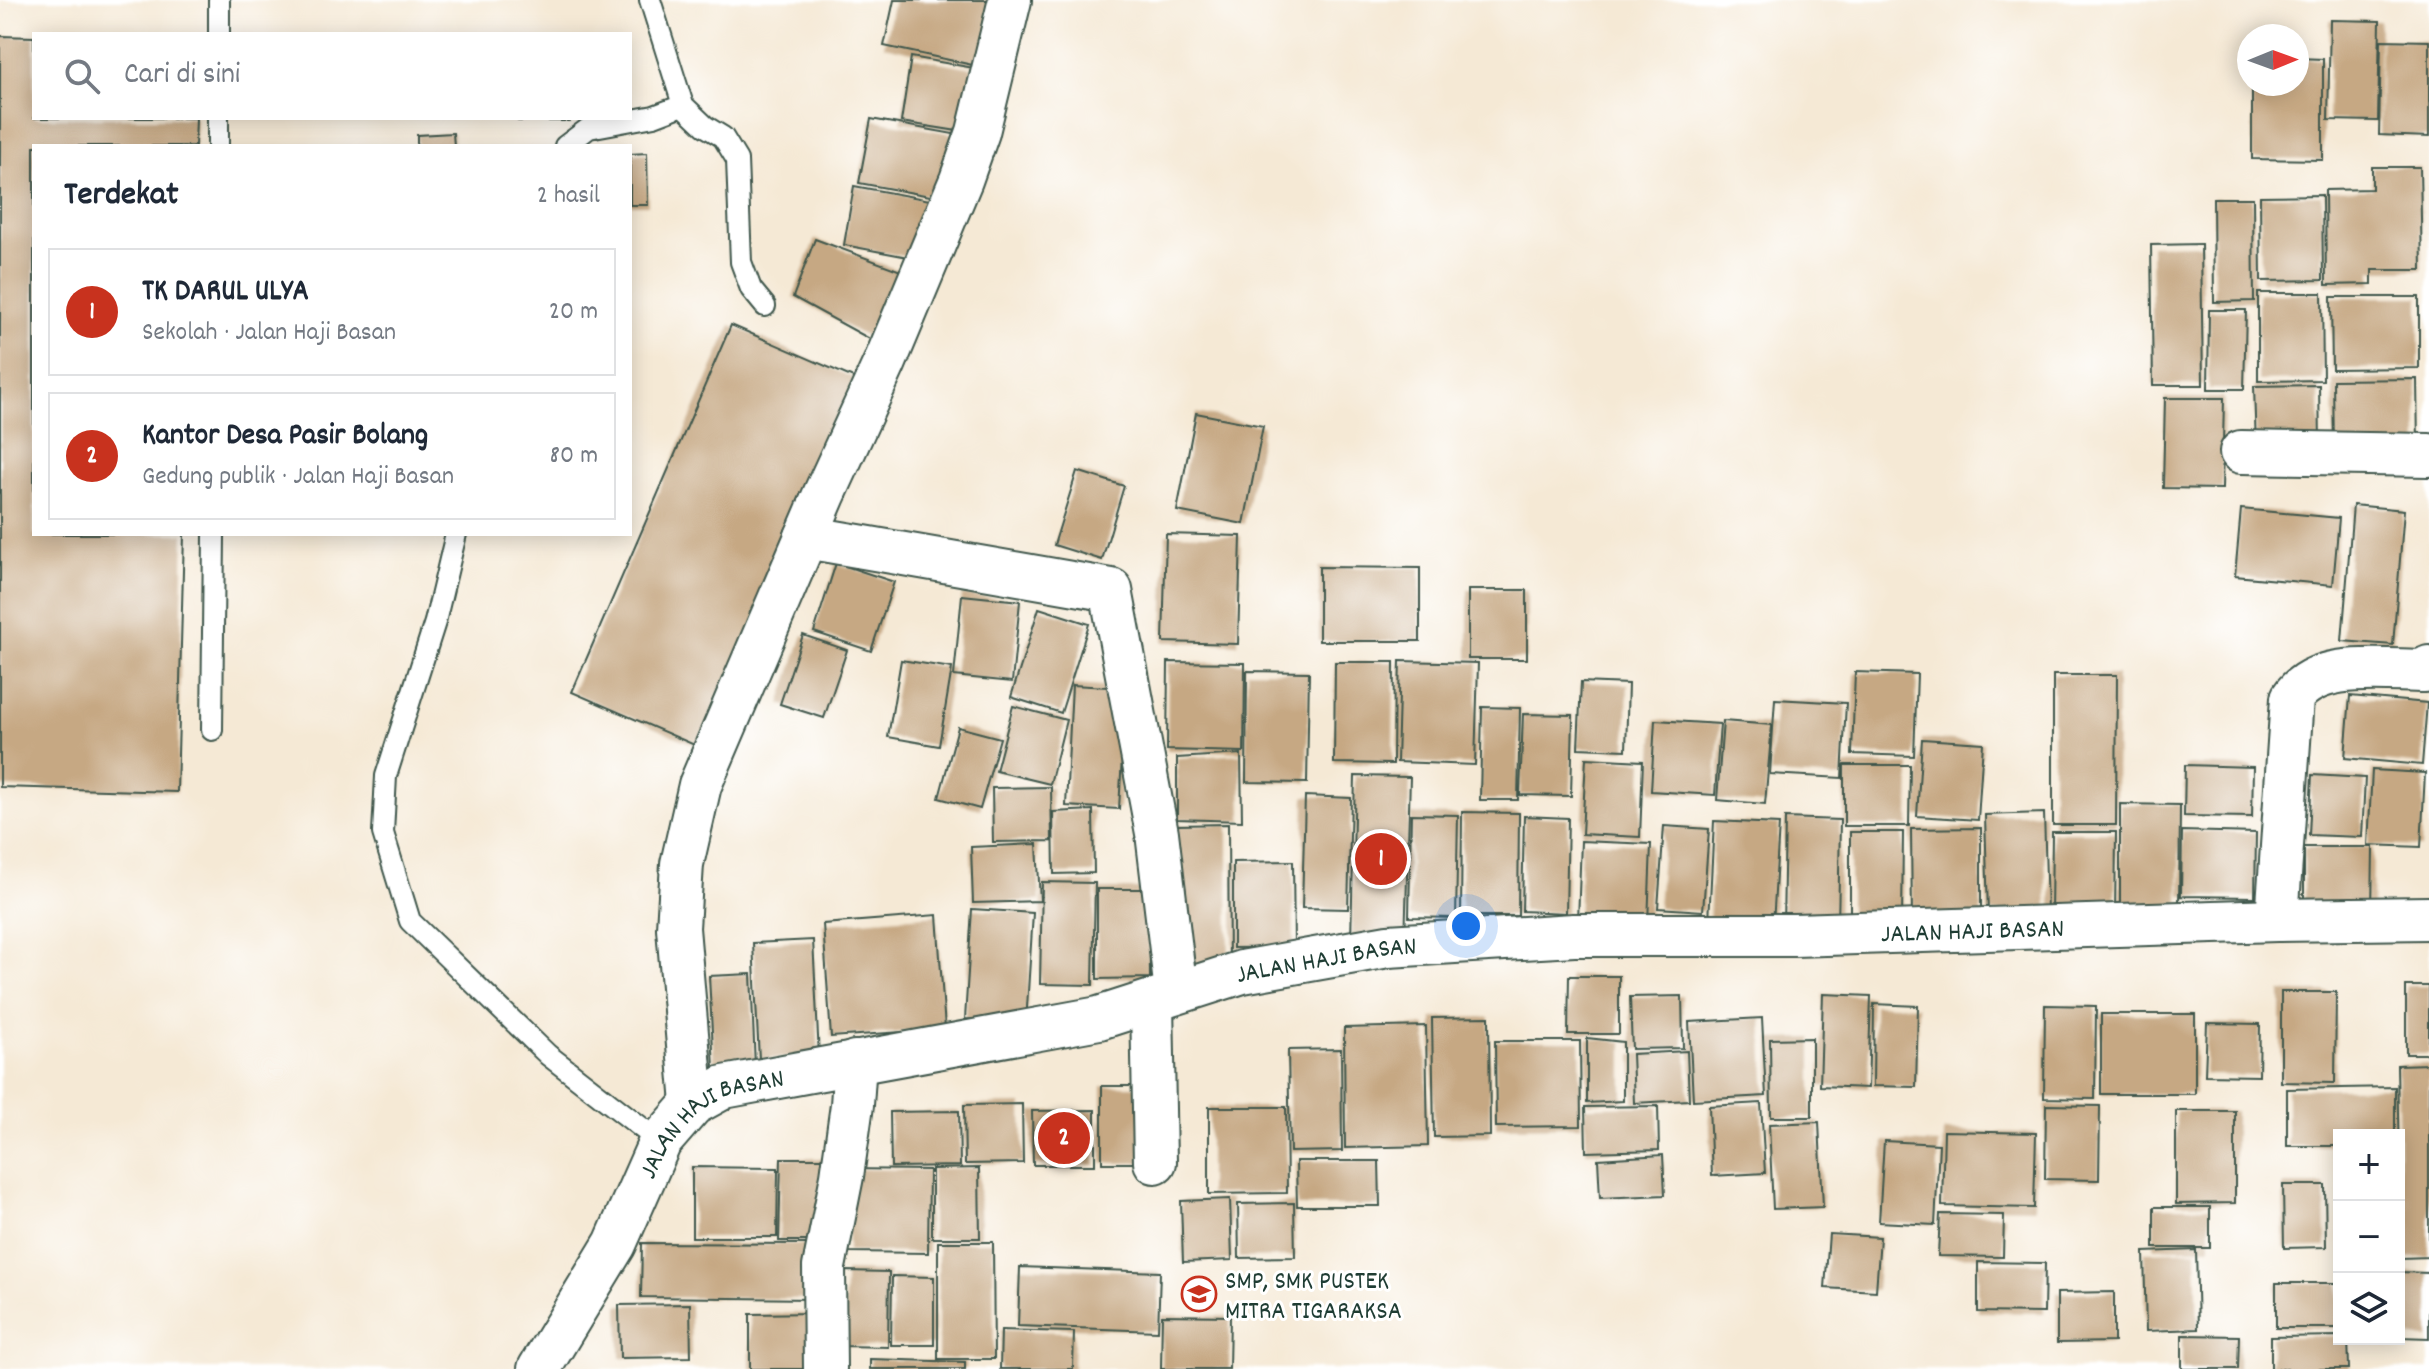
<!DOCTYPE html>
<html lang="id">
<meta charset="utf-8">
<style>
body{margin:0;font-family:Dekko,sans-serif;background:#f6f6f7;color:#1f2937}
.controls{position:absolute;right:24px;bottom:24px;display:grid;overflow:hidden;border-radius:0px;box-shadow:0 4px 20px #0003}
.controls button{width:72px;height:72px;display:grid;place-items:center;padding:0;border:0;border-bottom:2px solid #e0e1e3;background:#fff;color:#1f2937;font:40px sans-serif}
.compass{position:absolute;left:2237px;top:24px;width:72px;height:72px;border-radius:50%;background:#fff;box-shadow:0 4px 20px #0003;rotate:89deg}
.you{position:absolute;left:1466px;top:926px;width:28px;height:28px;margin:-20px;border:6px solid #fff;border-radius:50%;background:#1a73e8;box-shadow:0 0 0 12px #1a73e833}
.badge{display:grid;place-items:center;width:52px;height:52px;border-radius:50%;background:#c8321e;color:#fff;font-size:26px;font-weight:700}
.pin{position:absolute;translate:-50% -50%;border:4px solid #fff;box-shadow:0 2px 8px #0006}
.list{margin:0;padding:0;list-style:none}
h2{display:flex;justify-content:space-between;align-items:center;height:104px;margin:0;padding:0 32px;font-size:34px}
h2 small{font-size:26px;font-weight:400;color:#747a83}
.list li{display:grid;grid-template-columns:52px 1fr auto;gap:24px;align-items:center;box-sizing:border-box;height:128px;margin:0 16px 16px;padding:0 16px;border:2px solid #e0e1e3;border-radius:0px}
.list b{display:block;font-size:30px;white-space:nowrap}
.list p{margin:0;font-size:26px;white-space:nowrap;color:#747a83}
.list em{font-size:26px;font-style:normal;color:#747a83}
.icon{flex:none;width:44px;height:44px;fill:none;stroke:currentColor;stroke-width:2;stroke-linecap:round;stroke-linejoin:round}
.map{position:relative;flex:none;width:2429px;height:1369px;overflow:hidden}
.search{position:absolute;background:#fff;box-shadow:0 4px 20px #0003;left:32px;top:32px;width:600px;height:88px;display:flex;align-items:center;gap:20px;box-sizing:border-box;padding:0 28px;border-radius:0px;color:#747a83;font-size:30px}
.panel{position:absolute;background:#fff;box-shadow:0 4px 20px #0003;left:32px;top:144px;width:600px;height:392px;border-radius:0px}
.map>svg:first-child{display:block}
.building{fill:#c6a883}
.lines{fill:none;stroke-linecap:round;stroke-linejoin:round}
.lane-casing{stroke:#3f574c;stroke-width:24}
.street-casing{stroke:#3f574c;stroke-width:46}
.lane{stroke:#fff;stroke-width:20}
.street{stroke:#fff;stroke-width:42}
.labels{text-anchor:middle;stroke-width:6;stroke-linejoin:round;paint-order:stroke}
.street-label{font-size:26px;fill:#1f3d34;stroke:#fff}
.poi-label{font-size:26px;fill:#1f3d34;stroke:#fff;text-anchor:start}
</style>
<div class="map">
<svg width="2429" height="1369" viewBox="0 0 2429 1369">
<rect width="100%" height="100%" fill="#fff"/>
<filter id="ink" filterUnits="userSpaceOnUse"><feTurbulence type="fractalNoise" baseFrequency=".0125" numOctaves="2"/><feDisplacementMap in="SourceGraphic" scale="16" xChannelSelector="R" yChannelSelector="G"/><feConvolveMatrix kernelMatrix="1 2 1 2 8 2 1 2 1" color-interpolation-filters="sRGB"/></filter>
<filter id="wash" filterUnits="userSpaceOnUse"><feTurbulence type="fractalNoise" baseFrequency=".006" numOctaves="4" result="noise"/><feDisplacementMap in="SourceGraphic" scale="32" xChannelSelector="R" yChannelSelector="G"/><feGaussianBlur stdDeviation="1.8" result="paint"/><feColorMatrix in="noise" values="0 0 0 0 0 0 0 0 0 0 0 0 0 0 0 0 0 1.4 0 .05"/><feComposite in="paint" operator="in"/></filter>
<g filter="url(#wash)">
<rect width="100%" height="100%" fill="#f5e9d5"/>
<g id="blocks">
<!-- building -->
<path class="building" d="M894,0h103l-15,67 -98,-21z
M2330,20l50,1 -2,100 -50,-1z
M0,36l34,1v81h162l-1,28h-161v388h150l-7,258 -177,-5z
M2381,40l48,1v96l-50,-2z
M911,57l63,11 -10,64 -63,-10z
M2297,58l26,1v101l-71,-1v-75h45z
M518,118h51v3h-51z
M871,119l88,16 -12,64 -88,-16z
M453,133l1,13h-37v-11z
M647,153l1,52h-18v-51z
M2372,167h48l2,103h-50v14l-46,1 -1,-95 47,-1z
M854,186l76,14 -11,59 -75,-14z
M2322,195l1,85 -62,1 -1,-85z
M2213,198h40l1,103 -40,1z
M815,239l94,35 -30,70 -86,-47z
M2201,244l2,141h-50l-2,-140z
M2258,293h64l1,87 -65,1z
M2331,297h88v71l-87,1z
M2209,310h37l-2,79h-36z
M731,325l134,58 -159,367 -134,-58z
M2417,379l1,68 -84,2 -1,-69z
M2319,385l1,60 -64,2 -2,-61z
M2165,398h59l-2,91 -59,-1z
M1196,413l67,13 -19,98 -67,-13z
M1077,471l47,15 -22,74 -48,-15z
M2353,505l51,5 -11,135 -51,-4z
M2241,509l98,9 -6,67 -98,-9z
M1166,534l75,2 -3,108 -75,-2z
M836,563l58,19 -23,69 -57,-19z
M1319,567l101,1v73h-101z
M1468,590h59v69h-59z
M962,595l58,6 -8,81 -58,-6z
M1039,608l50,16 -28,89 -50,-16z
M803,635l44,15 -23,68 -44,-14z
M901,660l51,8 -13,78 -51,-9z
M1400,661l78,2 -3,102 -78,-3z
M1168,662l77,1 -1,89 -77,-2z
M1335,662h59l-1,102 -59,-1z
M1247,671l62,1 -2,111 -61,-1z
M1855,672l62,2 -3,82 -62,-2z
M2053,675h64l-1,150h-63z
M1581,682l47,2 -2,66 -48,-2z
M1072,685l54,3 -7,121 -53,-3z
M2350,696l77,7 -5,62 -77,-7z
M1775,699l71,4 -4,75 -72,-4z
M1013,706l53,14 -16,64 -54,-13z
M1482,707l38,1 -2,92h-38z
M1523,714l50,1 -2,81 -51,-1z
M1655,720l65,4 -5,71 -64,-4z
M1723,721l49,4 -7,79 -48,-4z
M958,727l42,11 -20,71 -41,-11z
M1922,739l61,4 -5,77 -61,-4z
M1241,754l1,67 -65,-2v-61z
M1586,758l57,3 -3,76 -58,-3z
M1844,765h66l-1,61h-65z
M2185,765l68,2 -1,50 -68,-1z
M2372,770l53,3 -4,74 -53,-2z
M2312,775l53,3 -3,59 -53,-2z
M1355,776l55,1 -5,165 -54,-2z
M1051,787l1,54 -59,1 -1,-54z
M1305,796l46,2 -3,111 -46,-1z
M2120,804l60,1 -1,102 -59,-1z
M1093,810l1,63 -40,1 -1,-62z
M1462,812l57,1 -1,103h-57z
M2044,813l3,98 -59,2 -3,-98z
M1411,814l47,1 -2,103 -47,-1z
M1524,816l44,2 -2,95 -44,-2z
M1785,818l55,2 -2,108 -55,-1z
M1714,821l65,3 -6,101 -64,-4z
M1228,824l1,147h-51l-1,-146z
M1664,826l45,3 -6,82 -45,-3z
M1981,828v91l-69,1 -1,-91z
M2182,831l74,2 -1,64 -74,-1z
M1850,832h53l-1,90h-52z
M2052,832h64l-1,84h-64z
M1581,841l70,3 -3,80 -70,-3z
M1037,844l3,57 -67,2 -2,-56z
M2304,847h69l-1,66h-68z
M1293,861l1,86 -61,1v-86z
M1042,882l53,1 -2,102 -53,-1z
M1097,889h52l1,89 -53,1z
M972,909l61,4 -7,110 -61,-4z
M937,915l8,114 -114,8 -8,-113z
M813,940l6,116 -60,3 -6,-116z
M751,974l4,92 -41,2 -5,-92z
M1569,976h50v58h-51z
M2406,986h23v68h-23z
M2281,992h55l-1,91 -54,-1z
M1823,994l48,2 -3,92 -48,-2z
M1682,996l1,52 -51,1 -2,-52z
M1874,1004l44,2 -2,81 -43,-1z
M2045,1005l51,1 -1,93 -51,-1z
M2101,1014h94v80h-94z
M1489,1017l1,119 -56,1 -2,-119z
M1762,1018l4,78 -73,4 -4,-78z
M2207,1023l53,1 -1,52 -54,-1z
M1426,1026l2,120 -83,2 -1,-120z
M1587,1038l36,4v59l-36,2z
M1812,1038v79h-41l-1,-78z
M1495,1041h85l1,85 -85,1z
M1341,1049l1,102 -52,1 -2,-102z
M1687,1051l2,49 -55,3 -2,-49z
M2429,1064v193l-28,1 -4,-193z
M1102,1086h43v77h-43z
M2395,1087v48h-56v11h-52v-57z
M1761,1103l4,70 -53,3 -3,-70z
M1022,1104l1,59 -58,1 -1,-59z
M2046,1105l54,1 -1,74 -54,-1z
M1658,1106l1,44 -73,2 -1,-45z
M1209,1107h77l1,86 -78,1z
M1095,1110v55h-62l-1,-54z
M959,1111l1,55 -69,1 -1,-55z
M2176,1111h59v92l-59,1z
M1819,1122l4,85 -50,2 -4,-85z
M1944,1131l92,2 -2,75 -92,-2z
M1884,1141l55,3 -4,81 -56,-3z
M1663,1155l2,40 -65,3 -2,-39z
M781,1158h44l-2,83h-44z
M1296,1161h83l1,45h-83z
M692,1167l86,1 -1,69h-85z
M979,1168l1,70h-48v-69z
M847,1169l82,1 -1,83 -80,-1z
M2283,1185h42l1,62 -42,1z
M1230,1199l2,61 -49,2 -2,-61z
M1294,1203l1,54 -56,1 -1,-54z
M2154,1207h56v41h-56z
M1940,1214l64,1 -1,42 -65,-1z
M1829,1234l51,3 -4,54 -51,-3z
M938,1242h55l1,117h-56z
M642,1243l170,1v55l-171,-2z
M2196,1250l2,79 -52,2 -2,-79z
M1978,1262l67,1 -1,50 -66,-1z
M1020,1267l140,5 -2,59 -140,-5z
M845,1271l44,1 -1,75 -44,-1z
M2399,1272l30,1v65l-30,-1z
M892,1276l42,1v68h-43z
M2276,1283h63v45h-63z
M2114,1292v50l-57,1v-50z
M690,1304l1,53 -71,1 -1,-53z
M813,1313l1,56h-64v-55z
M1162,1315l68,1 -1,53h-68z
M1001,1330l73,2 -1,37h-73z
M2182,1335l57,1 -1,33h-56z
M2339,1336v3h9l1,30h-78v-32z
M870,1359l95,3v7h-95z"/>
</g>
</g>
<g filter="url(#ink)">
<use href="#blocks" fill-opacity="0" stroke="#3f574c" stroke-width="2"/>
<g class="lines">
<!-- lane casing -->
<g class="lane-casing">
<path id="lane" d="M650,0l33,105 22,21 18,11 14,23 4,102 10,27 14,17
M219,34v-34
M218,146v-28
M565,146l24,-18 65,-12 29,-11
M456,534l-21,88 -49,154 -3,57 27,88 138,134 112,87
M212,730l2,-196"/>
</g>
<!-- street casing -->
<g class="street-casing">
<g id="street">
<path d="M2241,452l188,3"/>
<path d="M806,537l305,53 46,243 19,159"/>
<path d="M2277,920l15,-222c24,-38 92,-27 132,-27l5,-4"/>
<path d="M1152,1002l3,160"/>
<path d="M693,1104l-15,-176 4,-64 18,-79 124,-290 61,-133 76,-182 17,-48 32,-132"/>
<path id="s1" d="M539,1369l76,-125 45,-102 33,-38 31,-17 375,-69 143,-46 146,-26 186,-11h220l483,-15 152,-2"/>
<path d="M825,1369l-1,-102 18,-91 10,-71 3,-43"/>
</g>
</g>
<!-- lane -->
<use href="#lane" class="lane"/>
<!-- street -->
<use href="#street" class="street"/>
</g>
</g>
<!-- icons -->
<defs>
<g id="school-ring" transform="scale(1.8)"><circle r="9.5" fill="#fff" stroke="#c8321e" stroke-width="1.5"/><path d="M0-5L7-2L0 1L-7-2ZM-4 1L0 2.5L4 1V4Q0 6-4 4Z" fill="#c8321e"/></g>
</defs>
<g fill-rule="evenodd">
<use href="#school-ring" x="1199" y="1294"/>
</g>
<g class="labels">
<!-- street labels -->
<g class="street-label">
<text dy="9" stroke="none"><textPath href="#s1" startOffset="1608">JALAN HAJI BASAN</textPath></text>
<text dy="9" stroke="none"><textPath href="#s1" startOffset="960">JALAN HAJI BASAN</textPath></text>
<text dy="9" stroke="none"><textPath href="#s1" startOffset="312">JALAN HAJI BASAN</textPath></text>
</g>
<!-- poi labels -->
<g class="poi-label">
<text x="1225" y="1288">SMP, SMK PUSTEK<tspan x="1225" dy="30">MITRA TIGARAKSA</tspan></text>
</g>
</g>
</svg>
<div class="controls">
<button>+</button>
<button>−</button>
<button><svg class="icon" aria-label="layers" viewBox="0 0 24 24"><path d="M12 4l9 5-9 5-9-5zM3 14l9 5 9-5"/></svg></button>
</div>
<svg class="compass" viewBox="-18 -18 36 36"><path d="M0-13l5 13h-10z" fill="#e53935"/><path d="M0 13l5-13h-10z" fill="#747a83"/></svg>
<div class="you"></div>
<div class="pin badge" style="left:1381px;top:859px">1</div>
<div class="pin badge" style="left:1064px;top:1138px">2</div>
<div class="search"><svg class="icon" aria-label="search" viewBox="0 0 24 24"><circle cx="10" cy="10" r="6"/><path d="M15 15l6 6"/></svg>Cari di sini</div>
<section class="panel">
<h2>Terdekat<small>2 hasil</small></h2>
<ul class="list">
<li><span class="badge">1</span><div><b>TK DARUL ULYA</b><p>Sekolah · Jalan Haji Basan</p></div><em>20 m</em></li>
<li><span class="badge">2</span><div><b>Kantor Desa Pasir Bolang</b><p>Gedung publik · Jalan Haji Basan</p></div><em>80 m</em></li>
</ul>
</section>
</div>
